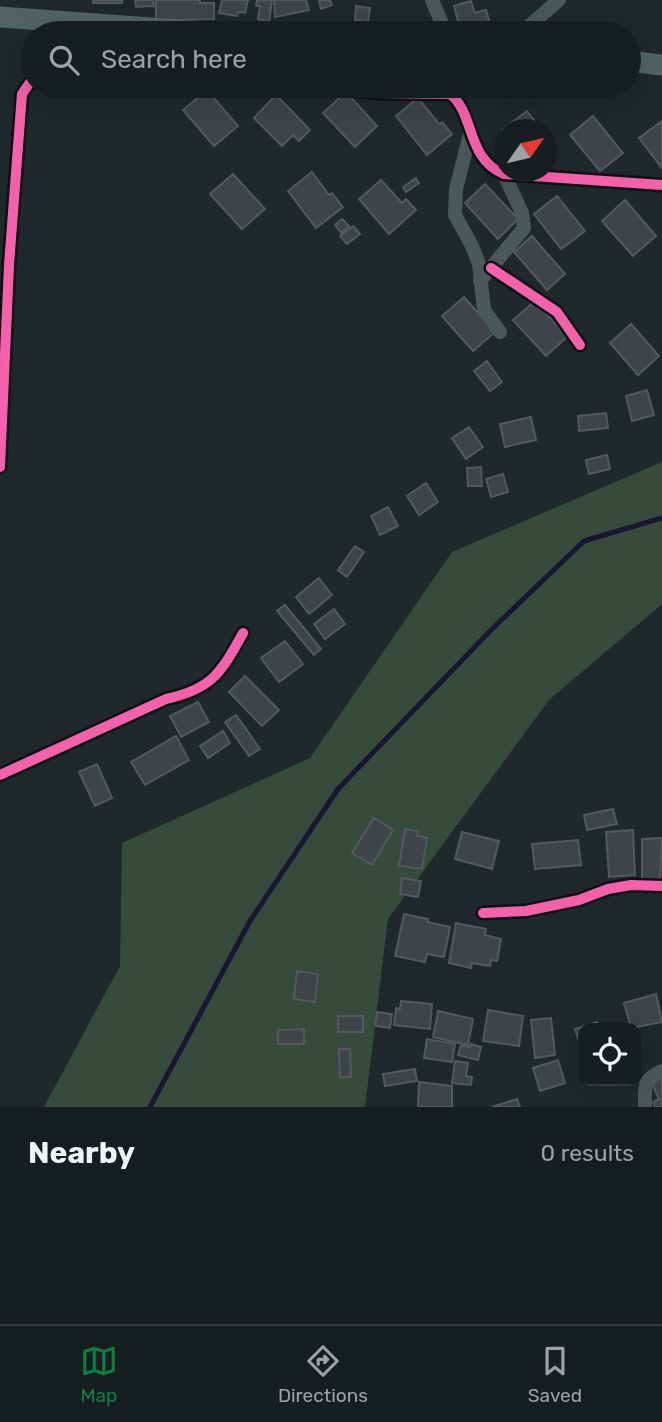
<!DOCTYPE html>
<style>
body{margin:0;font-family:Rubik,sans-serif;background:#202729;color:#f1f3f6}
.controls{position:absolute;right:21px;bottom:21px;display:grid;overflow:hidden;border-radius:14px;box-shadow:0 7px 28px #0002}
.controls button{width:63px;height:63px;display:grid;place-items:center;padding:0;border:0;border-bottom:2px solid #363c3e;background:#171e20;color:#f1f3f6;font:35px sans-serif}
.compass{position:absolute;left:494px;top:119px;width:63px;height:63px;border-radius:50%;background:#171e20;box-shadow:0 7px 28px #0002;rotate:56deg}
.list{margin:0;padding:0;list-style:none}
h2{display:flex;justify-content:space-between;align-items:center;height:91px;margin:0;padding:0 28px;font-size:30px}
h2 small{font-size:23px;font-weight:400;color:#9ea2a5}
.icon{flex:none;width:38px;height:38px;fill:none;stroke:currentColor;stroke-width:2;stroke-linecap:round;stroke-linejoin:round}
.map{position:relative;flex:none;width:662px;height:1107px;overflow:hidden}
.search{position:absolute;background:#171e20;box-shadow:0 7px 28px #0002;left:21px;right:21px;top:21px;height:77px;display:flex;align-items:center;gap:18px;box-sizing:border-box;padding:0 24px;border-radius:38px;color:#9ea2a5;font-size:26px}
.sheet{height:217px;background:#171e20}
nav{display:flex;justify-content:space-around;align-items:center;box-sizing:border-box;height:98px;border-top:2px solid #363c3e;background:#171e20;font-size:19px;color:#9ea2a5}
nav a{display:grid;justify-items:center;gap:4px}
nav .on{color:#0b8043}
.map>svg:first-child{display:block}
.green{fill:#364b3c}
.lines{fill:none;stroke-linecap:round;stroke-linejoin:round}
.stream{stroke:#181630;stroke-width:5}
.building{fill:#3e4447;stroke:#53595c;stroke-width:2}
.street{stroke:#4a5958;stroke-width:14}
.secondary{stroke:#516462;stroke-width:21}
.cycleway-casing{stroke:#0b1214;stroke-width:15}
.cycleway{stroke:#f560ab;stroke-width:10}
</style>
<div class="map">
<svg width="662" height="1107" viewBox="0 0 662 1107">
<rect width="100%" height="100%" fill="#1f282b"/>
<!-- green -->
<path class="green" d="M662,462v142l-113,96 -161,219 -23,188h-321l76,-141 2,-123 188,-85 142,-206z"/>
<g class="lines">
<!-- stream -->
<path class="stream" d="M150,1107l100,-186 88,-132 153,-159 93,-89 78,-23"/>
</g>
<!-- building -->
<path class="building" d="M93,0h29v3h-29z
M135,0h18l1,6 -18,1z
M156,0h44v3h14v16l-58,1z
M222,0h26l-3,13 -7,-1 -1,4 -18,-3z
M257,0h15l-3,22 -11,-3 2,-13h-4z
M274,0h32l3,10 -34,7z
M330,0l2,5 -11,4 -2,-8z
M471,1l4,12 11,-3 4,13 -29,9 -7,-26z
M356,6l14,2 -2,14 -13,-2z
M207,90l31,36 -24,20 -31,-36z
M346,92l31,34 -22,21 -32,-34z
M276,95l34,35 -11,11 -6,-6 -11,11 -28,-28z
M418,98l21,26 3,-2 10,12 -25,21 -31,-39z
M527,111l15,19h-38v3l-2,-3z
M593,116l30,37 -23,18 -30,-36z
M662,121v47l-23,-30z
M546,135l10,13 -10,7z
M312,172l17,23 3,-2 11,14 -27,21 -28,-37z
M233,174l32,35 -23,20 -32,-35z
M416,178l3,5 -13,9 -3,-5z
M381,180l21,23 4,-4 10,11 -27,24 -30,-35z
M485,184l33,35 -20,20 -33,-36z
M557,196l28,35 -24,18 -27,-35z
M625,200l31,36 -23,20 -31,-35z
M342,219l7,7 -8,7 -6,-8z
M353,226l7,8 -13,10 -7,-8z
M532,236l33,38 -18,16 -33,-38z
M464,297l31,35 -22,19 -31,-35z
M535,301l32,36 -21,19 -33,-36z
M631,324l28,32 -21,19 -28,-32z
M487,361l15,21 -12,9 -16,-20z
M647,390l7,25 -22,6 -6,-25z
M606,413l2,15 -29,3 -1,-15z
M531,417l5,23 -31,7 -5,-23z
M469,427l14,20 -17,12 -14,-21z
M607,455l3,14 -21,5 -3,-14z
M481,467l1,19h-14l-1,-18z
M503,474l5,18 -17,5 -5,-18z
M426,483l12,19 -19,13 -12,-19z
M388,507l10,19 -18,9 -9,-19z
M355,546l9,6 -17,25 -9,-7z
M319,578l13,17 -23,19 -13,-17z
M285,605l36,44 -7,6 -37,-44z
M334,609l11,15 -20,15 -11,-15z
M285,641l18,23 -24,18 -18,-24z
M245,676l34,34 -17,16 -33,-34z
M198,702l11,20 -28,15 -11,-21z
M236,715l24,34 -11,7 -24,-34z
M223,731l7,12 -22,15 -8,-12z
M176,736l13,24 -44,25 -14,-23z
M97,764l15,34 -17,8 -16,-34z
M613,809l4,15 -30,6 -3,-15z
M374,818l19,12 -21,35 -20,-12z
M405,829l13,2 -1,5 10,2 -5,31 -23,-3z
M633,830l2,45 -26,2 -3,-45z
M462,832l37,9 -7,28 -37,-10z
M662,838l-2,42h-18v-41z
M578,840l3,25 -46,4 -3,-25z
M402,878l19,3 -3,16 -18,-3z
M404,914l24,5v3l22,5 -6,30 -17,-3 -2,8 -30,-6z
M456,923l30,6 -1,6 16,4 -4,22 -6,-1 -1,6 -18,-3 -1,5 -22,-5z
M297,971l21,3 -3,28 -21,-3z
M656,994l6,28 -31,6 -7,-25z
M401,1001l31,3 -2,25 -36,-4 2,-17 4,1z
M488,1010l35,6 -4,30 -36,-5z
M438,1011l35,8 -5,26 -35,-8z
M377,1012l15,2 -2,14 -15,-2z
M338,1016h25v16h-25z
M551,1018l4,37 -20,3 -4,-38z
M597,1022l2,6h-16v26l-8,-25z
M304,1029v15h-26v-14z
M427,1039l28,5 -3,18 -28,-4z
M471,1044l10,3 -3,13 -20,-5 3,-10 9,2z
M339,1049h11l1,28h-11z
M558,1060l7,23 -25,8 -7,-23z
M455,1061l13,2 -2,13 6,1 -1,8 -19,-2z
M415,1069l2,12 -32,5 -2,-12z
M662,1074v33h-7l-2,-5 6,-3 -9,-20z
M419,1082l33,4v21h-34z
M517,1099l3,8h-28z"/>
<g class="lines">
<!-- street -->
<path class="street" d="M432,0l14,33
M521,33l38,-33
M305,86l72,7 73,1c25,19 16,65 54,80l158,11
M470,134l-14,55 -1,26 17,31 7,18 5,46 16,22
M491,268l66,44 23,33
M480,281l44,-53 -2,-15 -18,-39
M0,467l9,-202 13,-171 11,-16
M0,775l166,-76c46,-10 55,-26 77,-66
M483,913l43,-2 53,-11 29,-11 23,-4 31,1
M645,1107c0,-20 -3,-27 17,-36"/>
<!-- secondary -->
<path class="secondary" d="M0,17l219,16
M629,61l33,4"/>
<!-- cycleway casing -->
<g class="cycleway-casing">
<path id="cycleway" d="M305,86l72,7 73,1c25,19 16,65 54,80l158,11
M491,268l66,44 23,33
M0,467l9,-202 13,-171 11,-16
M0,775l166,-76c46,-10 55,-26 77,-66
M483,913l43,-2 53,-11 29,-11 23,-4 31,1"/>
</g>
<!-- cycleway -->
<use href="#cycleway" class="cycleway"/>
</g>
</svg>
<div class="controls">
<button><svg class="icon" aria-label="locate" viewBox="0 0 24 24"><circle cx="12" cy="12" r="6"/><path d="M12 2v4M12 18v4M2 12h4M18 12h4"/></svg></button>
</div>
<svg class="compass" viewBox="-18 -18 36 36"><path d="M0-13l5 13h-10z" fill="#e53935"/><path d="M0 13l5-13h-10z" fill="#9ea2a5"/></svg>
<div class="search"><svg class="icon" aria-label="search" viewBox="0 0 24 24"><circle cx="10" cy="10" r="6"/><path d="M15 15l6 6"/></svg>Search here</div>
</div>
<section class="sheet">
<h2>Nearby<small>0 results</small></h2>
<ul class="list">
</ul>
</section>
<nav>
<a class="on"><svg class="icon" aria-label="map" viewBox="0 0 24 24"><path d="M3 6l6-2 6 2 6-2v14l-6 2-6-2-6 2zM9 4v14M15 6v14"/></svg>Map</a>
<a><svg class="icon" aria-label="directions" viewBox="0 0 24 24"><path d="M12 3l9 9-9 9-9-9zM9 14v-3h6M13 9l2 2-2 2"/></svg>Directions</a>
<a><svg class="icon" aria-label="saved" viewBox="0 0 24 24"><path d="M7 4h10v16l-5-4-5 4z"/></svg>Saved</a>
</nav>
